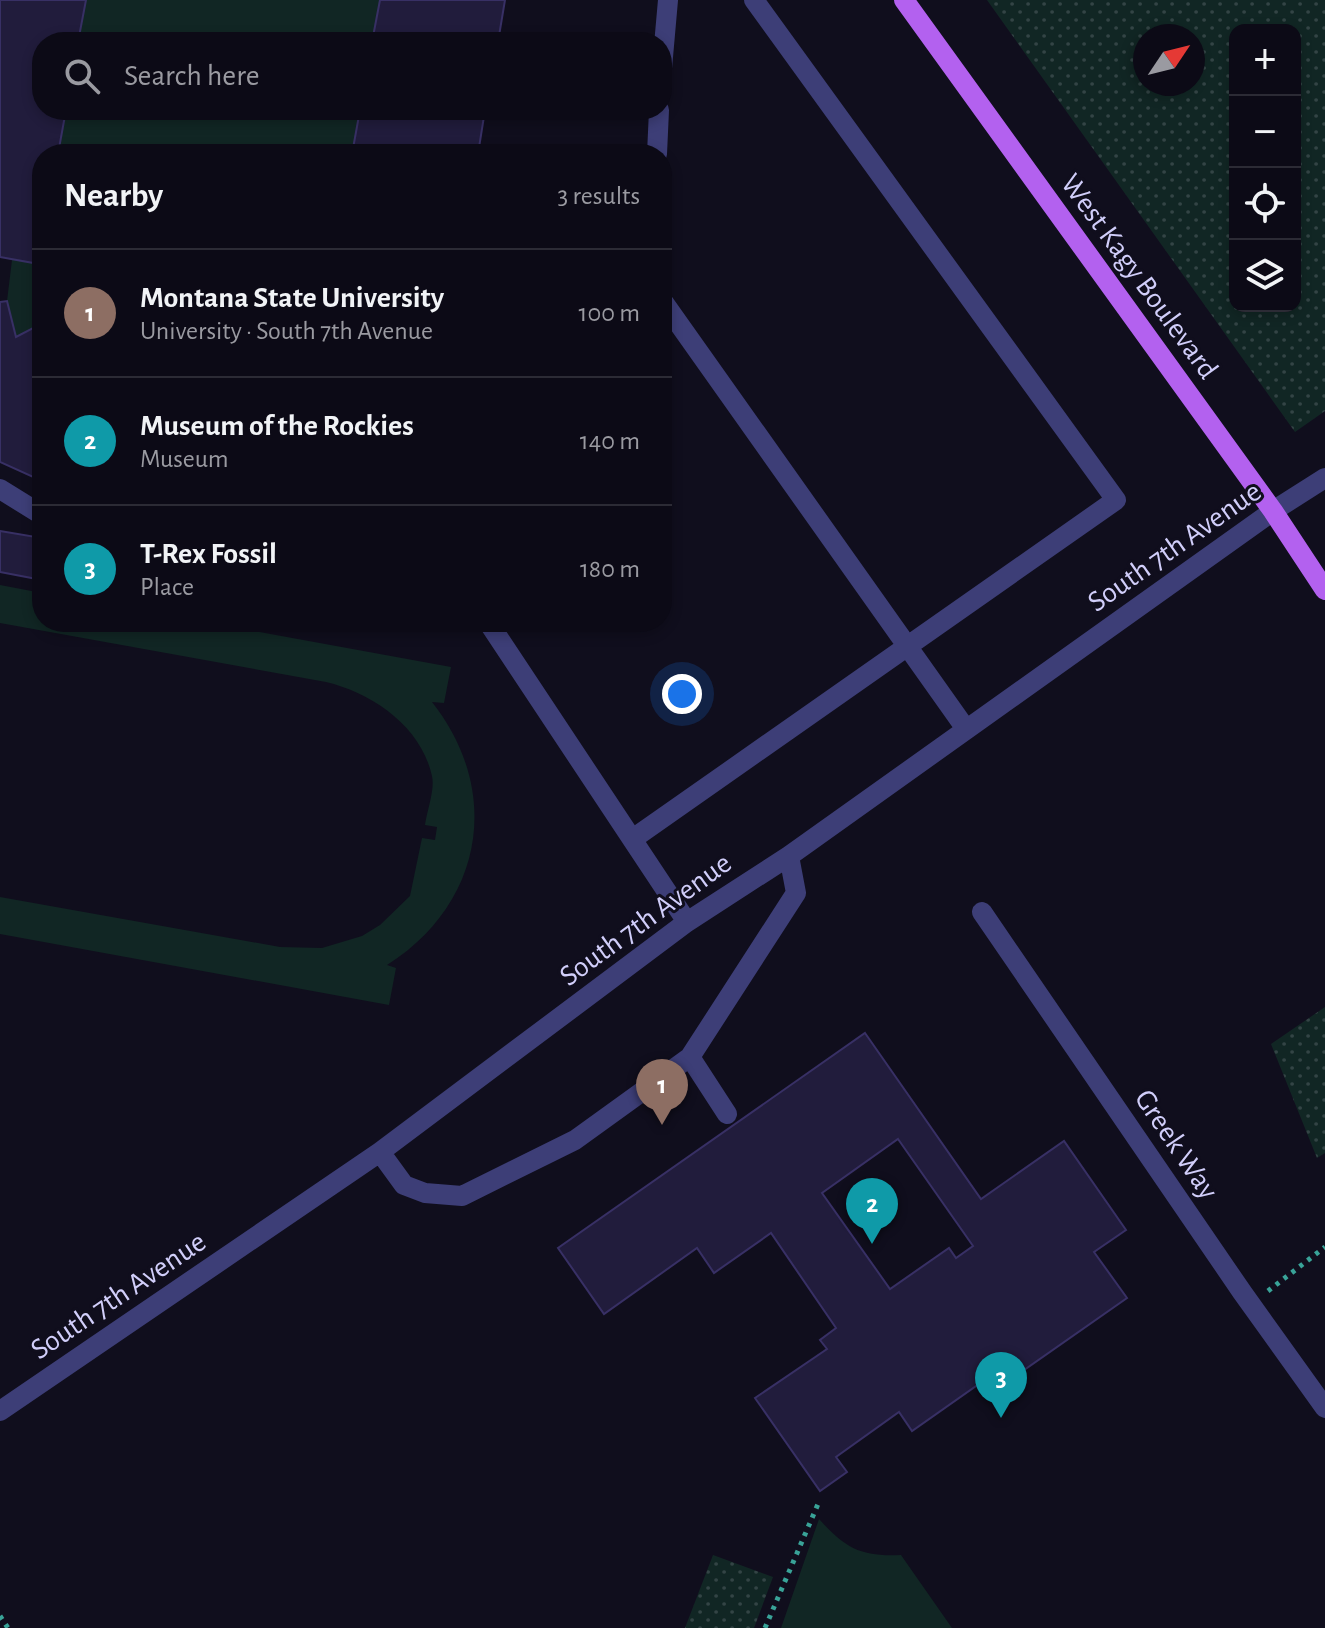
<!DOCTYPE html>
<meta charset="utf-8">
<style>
body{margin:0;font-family:"Alegreya Sans",sans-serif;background:#15131f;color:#f1f3f6}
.controls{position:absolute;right:24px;top:24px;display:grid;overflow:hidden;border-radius:16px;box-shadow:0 4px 12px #0003}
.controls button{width:72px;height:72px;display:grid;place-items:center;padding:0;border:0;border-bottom:2px solid #2c2b35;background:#0c0a16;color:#f1f3f6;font:40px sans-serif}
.compass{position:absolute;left:1133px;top:24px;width:72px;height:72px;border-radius:50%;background:#0c0a16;box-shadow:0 4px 12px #0003;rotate:55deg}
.you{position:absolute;left:682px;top:694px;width:28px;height:28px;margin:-20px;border:6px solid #fff;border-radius:50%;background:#1a73e8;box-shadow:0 0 0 12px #1a73e833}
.badge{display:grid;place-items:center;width:52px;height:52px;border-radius:50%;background:#17d3dd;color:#fff;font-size:26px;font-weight:700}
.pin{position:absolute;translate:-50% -66px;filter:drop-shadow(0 2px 4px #0008)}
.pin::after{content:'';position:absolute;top:42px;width:28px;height:24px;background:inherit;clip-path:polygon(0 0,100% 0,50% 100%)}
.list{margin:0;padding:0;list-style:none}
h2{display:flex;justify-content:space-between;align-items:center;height:104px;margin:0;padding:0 32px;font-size:34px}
h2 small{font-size:26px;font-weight:400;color:#9a9aa1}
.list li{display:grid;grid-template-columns:52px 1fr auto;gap:24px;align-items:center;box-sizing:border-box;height:128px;padding:0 32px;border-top:2px solid #2c2b35}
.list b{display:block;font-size:30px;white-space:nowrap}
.list p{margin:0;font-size:26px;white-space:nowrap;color:#9a9aa1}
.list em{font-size:26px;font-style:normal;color:#9a9aa1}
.icon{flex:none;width:44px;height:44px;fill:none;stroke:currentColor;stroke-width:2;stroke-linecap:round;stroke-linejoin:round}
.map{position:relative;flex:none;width:1325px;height:1628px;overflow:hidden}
.search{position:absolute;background:#0c0a16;box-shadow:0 4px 12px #0003;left:32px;top:32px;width:640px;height:88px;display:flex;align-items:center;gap:20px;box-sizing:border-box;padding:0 28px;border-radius:32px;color:#9a9aa1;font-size:30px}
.panel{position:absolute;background:#0c0a16;box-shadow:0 4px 12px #0003;left:32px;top:144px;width:640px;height:488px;border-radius:32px}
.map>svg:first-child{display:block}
.grass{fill:#112624}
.park{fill:url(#park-dots);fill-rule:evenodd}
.building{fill:#211c3c;stroke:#383065;stroke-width:2;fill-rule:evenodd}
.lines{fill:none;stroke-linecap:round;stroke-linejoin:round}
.path{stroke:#39a398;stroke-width:5;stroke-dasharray:4 6;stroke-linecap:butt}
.minor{stroke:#3d3e77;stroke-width:20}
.major{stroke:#b361ef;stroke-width:20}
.labels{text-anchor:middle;stroke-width:6;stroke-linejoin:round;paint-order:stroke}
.street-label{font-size:30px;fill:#d1cefa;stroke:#100e1d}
</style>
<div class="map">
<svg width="1325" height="1628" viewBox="0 0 1325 1628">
<defs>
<pattern id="park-dots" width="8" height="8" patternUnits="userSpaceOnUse" patternTransform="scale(2)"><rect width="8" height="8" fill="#112624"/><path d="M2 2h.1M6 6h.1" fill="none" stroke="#334445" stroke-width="1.8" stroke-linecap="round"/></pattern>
</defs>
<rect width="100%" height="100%" fill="#100e1d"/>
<!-- grass -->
<path class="grass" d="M0,0h505l-7,42h-456v68h443l-7,44h-436v327l-42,-19v-160l7,-1 5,-41 -12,-3z
M0,585l42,8v29h162l247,45 -7,36 -12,-1c71,90 51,202 -45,263l9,3 -7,37 -389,-71v-37l280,50 42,1 40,-12 18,-11 30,-29 12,-58 13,2 2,-13 -12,-2c2,-15 10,-35 7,-49 -11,-50 -60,-83 -106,-94l-326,-59z
M819,1519c26,29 42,38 82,36l51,73h-171z"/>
<!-- park -->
<path class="park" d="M987,0h338v411l-30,21zM1235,30h60v276h-60zM1145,36h48v48h-48z
M1325,1007v146l-8,5 -46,-114z
M713,1555l60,22 -19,51h-69z"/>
<!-- building -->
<path class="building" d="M0,0h86l-8,42h-36v68h24l-8,44h-16v93l-3,17 -39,-7z
M380,0h125l-7,42h-126z
M360,110h125l-7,44h-126z
M7,301l9,36 21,-11 5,7v148l-42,-19v-160z
M0,531l42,7v42l-42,-8z
M865,1033l116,166 83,-58 62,89 -32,22 33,46 -103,72 -8,-12 -104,73 -13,-19 -63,45 11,15 -27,19 -65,-93 72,-49 -7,-9 16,-12 -65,-95 -57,40 -17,-25 -93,66 -46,-66zM898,1139l75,107 -17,12 -7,-10 -59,41 -68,-96z"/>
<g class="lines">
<!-- path -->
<path class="path" d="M1268,1291l57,-44
M0,1616l8,12
M765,1628l53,-124"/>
<!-- minor -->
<path class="minor" d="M662,68l6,-68
M657,154l2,-44
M662,300l304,429
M0,489l42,26
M488,622l199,300
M634,838l482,-338 -362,-500
M982,912l260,380 83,116
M727,1114l-37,-57 106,-164 -7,-37
M380,1152l24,33 21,8 37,3 113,-56 115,-83
M0,1411l380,-259 307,-230 102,-66 484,-345 52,-33"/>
<!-- major -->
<path class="major" d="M904,0l369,511 52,79"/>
</g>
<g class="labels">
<!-- street labels -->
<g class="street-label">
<text transform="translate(1140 276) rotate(54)" y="10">West Kagy Boulevard</text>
<text transform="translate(1174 546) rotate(-35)" y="10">South 7th Avenue</text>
<text transform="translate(645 919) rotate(-36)" y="10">South 7th Avenue</text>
<text transform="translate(1177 1144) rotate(56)" y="10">Greek Way</text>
<text transform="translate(118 1295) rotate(-34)" y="10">South 7th Avenue</text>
</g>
</g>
</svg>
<div class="controls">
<button>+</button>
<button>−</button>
<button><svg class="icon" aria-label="locate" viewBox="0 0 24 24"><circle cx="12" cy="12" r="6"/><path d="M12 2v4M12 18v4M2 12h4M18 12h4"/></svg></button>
<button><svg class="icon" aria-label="layers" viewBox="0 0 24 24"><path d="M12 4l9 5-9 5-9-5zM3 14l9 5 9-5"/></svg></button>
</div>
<svg class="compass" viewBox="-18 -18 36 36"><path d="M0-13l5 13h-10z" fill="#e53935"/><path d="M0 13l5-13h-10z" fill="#9a9aa1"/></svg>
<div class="you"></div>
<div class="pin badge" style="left:662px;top:1125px;background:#8d6e63">1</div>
<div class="pin badge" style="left:872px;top:1244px;background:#0f9aa8">2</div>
<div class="pin badge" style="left:1001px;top:1418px;background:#0f9aa8">3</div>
<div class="search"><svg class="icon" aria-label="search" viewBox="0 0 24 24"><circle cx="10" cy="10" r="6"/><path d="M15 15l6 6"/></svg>Search here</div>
<section class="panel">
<h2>Nearby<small>3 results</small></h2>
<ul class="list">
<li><span class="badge" style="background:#8d6e63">1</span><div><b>Montana State University</b><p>University · South 7th Avenue</p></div><em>100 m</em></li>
<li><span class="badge" style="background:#0f9aa8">2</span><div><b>Museum of the Rockies</b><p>Museum</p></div><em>140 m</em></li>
<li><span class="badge" style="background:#0f9aa8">3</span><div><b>T-Rex Fossil</b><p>Place</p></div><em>180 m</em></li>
</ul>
</section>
</div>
